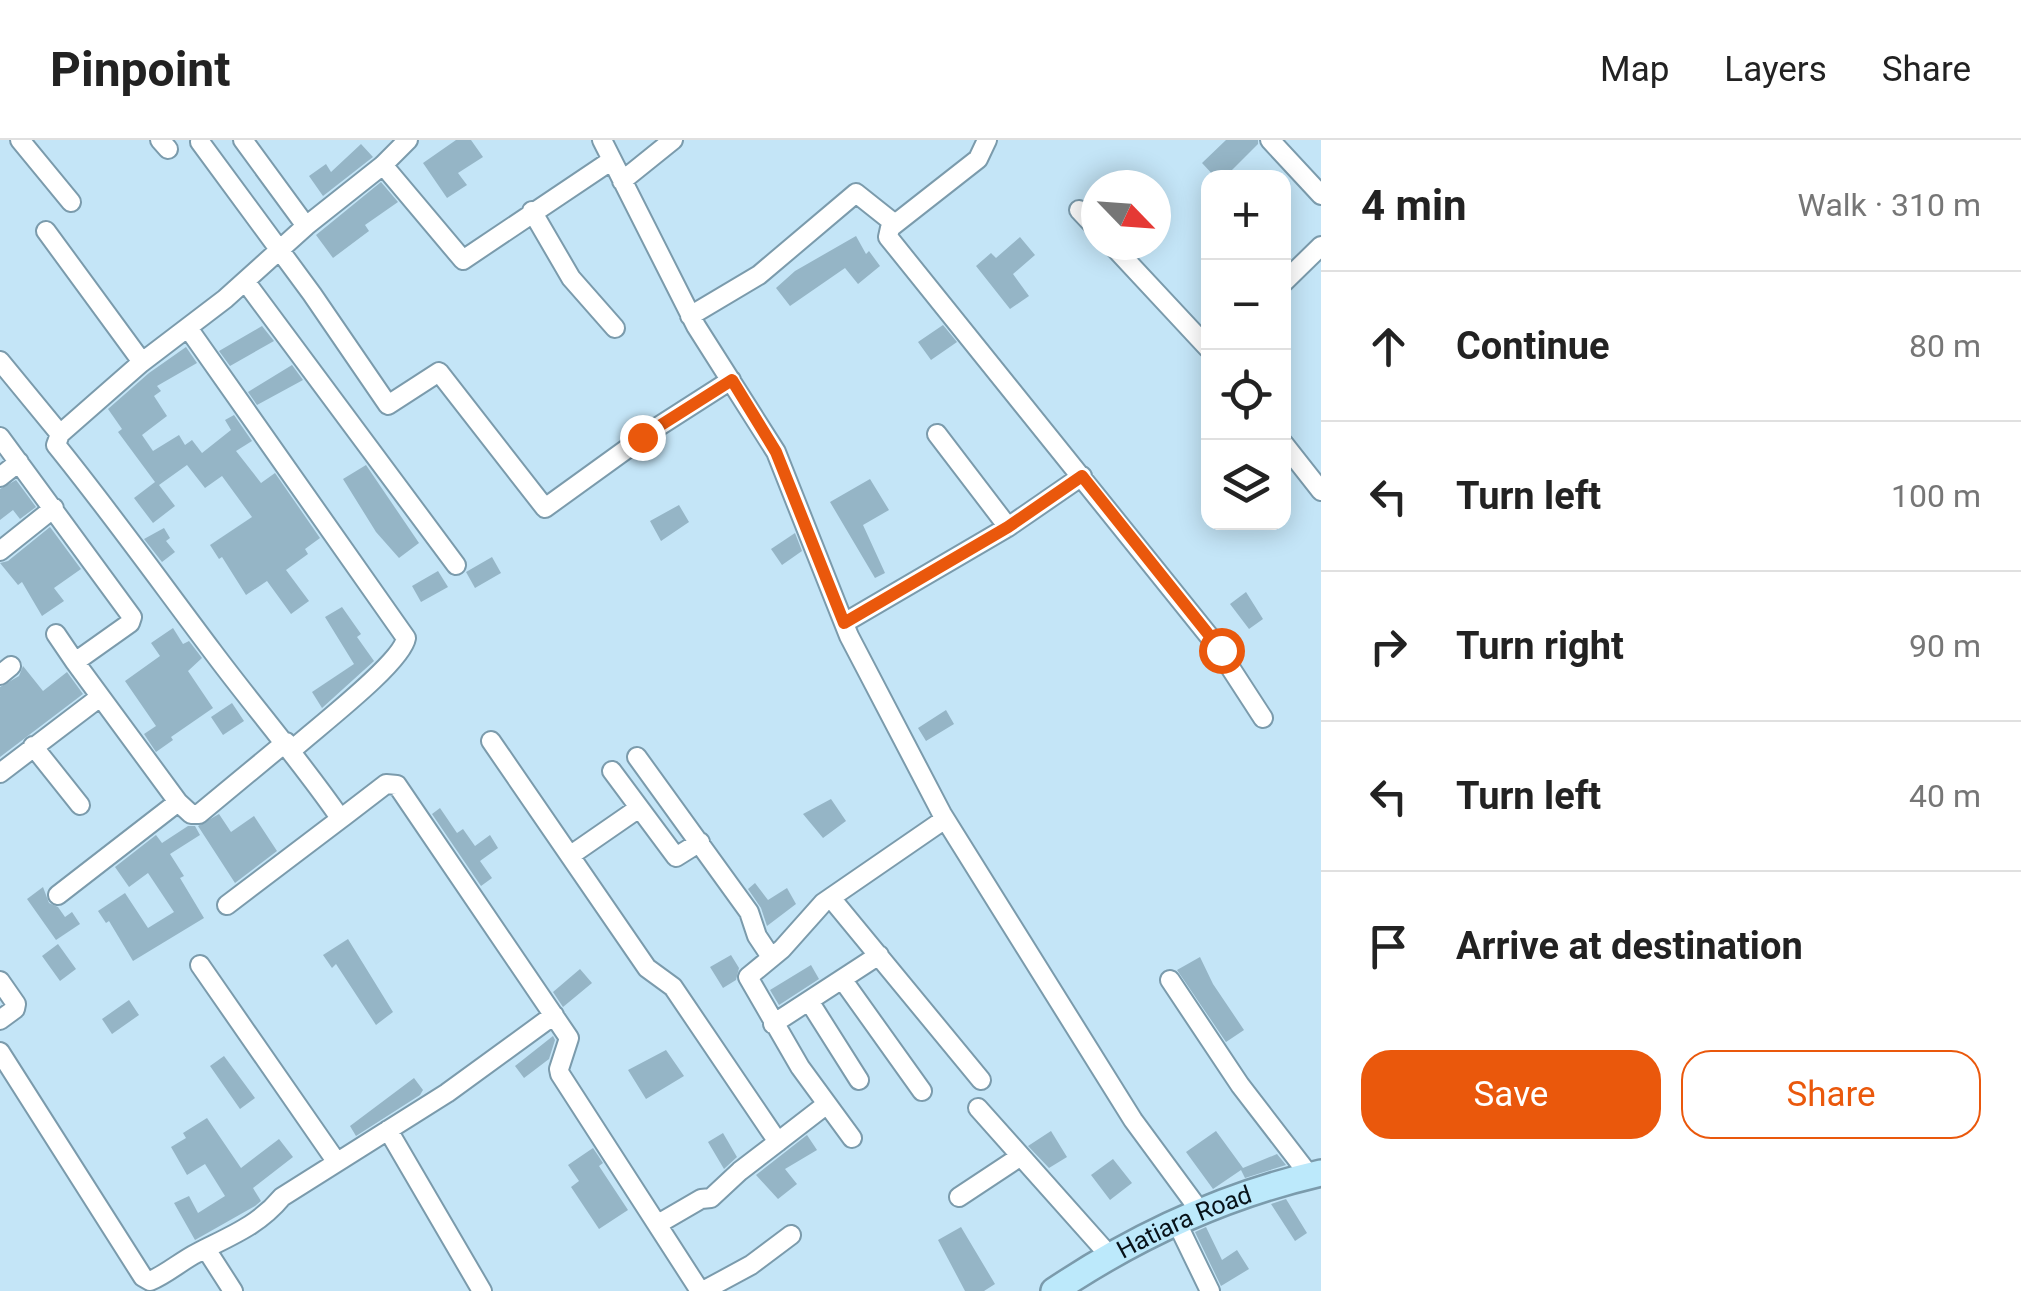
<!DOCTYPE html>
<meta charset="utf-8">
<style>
body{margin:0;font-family:Roboto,sans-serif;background:#f2f2f2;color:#222}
.controls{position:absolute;right:30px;top:30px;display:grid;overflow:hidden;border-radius:20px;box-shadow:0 5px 25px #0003}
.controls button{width:90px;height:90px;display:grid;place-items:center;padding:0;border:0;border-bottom:2px solid #e0e0e0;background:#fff;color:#222;font:50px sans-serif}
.compass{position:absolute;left:1081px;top:30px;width:90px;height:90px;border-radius:50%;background:#fff;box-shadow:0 5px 25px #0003;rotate:115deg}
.stop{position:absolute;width:30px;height:30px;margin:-22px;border:8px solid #ea580c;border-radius:50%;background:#fff}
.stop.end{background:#ea580c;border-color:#fff;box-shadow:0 2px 10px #0008}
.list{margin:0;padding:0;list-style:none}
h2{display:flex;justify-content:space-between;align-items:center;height:130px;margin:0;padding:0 40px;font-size:42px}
h2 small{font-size:32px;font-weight:400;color:#767676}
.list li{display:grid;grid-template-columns:65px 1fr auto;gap:30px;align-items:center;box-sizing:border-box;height:150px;padding:0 40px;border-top:2px solid #e0e0e0}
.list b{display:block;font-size:38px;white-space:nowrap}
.list em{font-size:32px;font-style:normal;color:#767676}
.actions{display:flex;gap:20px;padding:30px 40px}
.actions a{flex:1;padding:22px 0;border:2px solid #ea580c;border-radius:30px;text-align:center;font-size:35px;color:#ea580c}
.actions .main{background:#ea580c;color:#fff}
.icon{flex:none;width:55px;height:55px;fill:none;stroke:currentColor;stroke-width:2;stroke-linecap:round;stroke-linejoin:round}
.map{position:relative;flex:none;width:1321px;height:1151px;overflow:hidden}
header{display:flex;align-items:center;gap:60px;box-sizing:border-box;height:140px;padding:0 50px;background:#fff;border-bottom:2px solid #e0e0e0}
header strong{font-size:48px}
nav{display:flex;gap:55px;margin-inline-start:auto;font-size:35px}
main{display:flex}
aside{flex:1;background:#fff}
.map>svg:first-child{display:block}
.building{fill:#95b5c6}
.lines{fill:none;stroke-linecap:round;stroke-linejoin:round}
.street-casing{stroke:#7b9bac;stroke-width:22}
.secondary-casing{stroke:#7b9bac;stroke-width:30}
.street{stroke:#fff;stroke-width:18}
.secondary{stroke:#bce9fb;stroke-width:25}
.route{stroke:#ea580c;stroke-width:12}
.labels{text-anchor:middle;stroke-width:8;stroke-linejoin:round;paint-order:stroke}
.street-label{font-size:25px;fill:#071219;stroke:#dcf0fb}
</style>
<header>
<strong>Pinpoint</strong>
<nav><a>Map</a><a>Layers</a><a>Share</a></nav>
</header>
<main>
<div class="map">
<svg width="1321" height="1151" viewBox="0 0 1321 1151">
<rect width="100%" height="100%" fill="#c4e5f7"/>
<!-- building -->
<path class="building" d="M456,0h15l12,17 -25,16 9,12 -20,13 -24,-35z
M1226,0h32v4l-34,34h-8l-14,-15z
M361,4l12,13 -50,39 -14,-20 17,-12 5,8z
M381,42l17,20 -33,23 4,6 -36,27 -17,-23z
M856,96l10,18 3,-3 11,15 -22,18 -13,-16 -55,38 -14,-18 19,-17z
M1020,97l15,18 -22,19 16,22 -19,13 -34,-43 15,-13 5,5z
M943,185l14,17 -26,18 -13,-18z
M262,186l12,15 -44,25 -11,-15z
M186,207l11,16 -40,23 4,5 -7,5 13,20 -25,19 11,16 26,-16 6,10 7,-5 10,13 29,-23 -6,-10 9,-5 18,26 -16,10 25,32 14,-10 45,65 -15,11 3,5 -22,16 23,31 -18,13 -24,-33 -21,14 -24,-38 -3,2 -9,-14 42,-28 -30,-41 -17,12 -18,-23 -28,20 16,21 -22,17 -19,-25 21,-16 -37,-50 4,-3 -14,-20 41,-36z
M292,225l11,15 -46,25 -9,-13z
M366,325l53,78 -20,15 -23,-26 -33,-53z
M870,339l19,31 -26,15 22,48 -10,5 -45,-76z
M16,340l20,27 -16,12 -7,-9 -13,10v-31z
M679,365l10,17 -28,19 -11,-20z
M50,387l31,42 -27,19 10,13 -22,15 -20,-34 -4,3 -18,-22 8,-2z
M164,388l6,10 -4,3 9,11 -13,10 -18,-23z
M795,393l7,18 -20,14 -11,-16z
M492,417l9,16 -26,15 -9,-16z
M438,431l10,16 -27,15 -9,-16z
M1246,452l17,27 -14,10 -19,-25z
M342,467l19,27 -4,3 17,24 -52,47 -10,-16 42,-28 -29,-47z
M173,488l10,16 6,-3 13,17 -14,13 25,37 -42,29 2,3 -17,12 -12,-18 12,-8 -31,-45 35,-25 -9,-13z
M23,526l20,25 24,-19 16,22 -83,63v-70l19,-11z
M232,563l12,18 -21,14 -12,-18z
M946,570l8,14 -28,17 -8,-13z
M831,659l15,22 -23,17 -20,-24z
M440,668l17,25 6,-4 12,17 15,-11 8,13 -18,13 12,17 -11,8 -49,-72z
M219,674l12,18 23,-16 23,35 -42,32 -37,-57z
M188,686h7l5,9 -30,19 14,22 -4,2 24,40 -71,43 -24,-40 -3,2 -8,-12 27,-18 23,35 26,-16 -26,-39 -19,14 -14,-20 41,-32 6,8z
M755,743l13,17 19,-12 9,16 -29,22 -6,-18 -13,-19z
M43,747l6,16 9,4 7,10 7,-5 8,12 -24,16 -29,-41z
M348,799l45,73 -17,13 -40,-61 -4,4 -9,-13z
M58,804l18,25 -16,12 -18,-25z
M731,815l8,13 -3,12 -13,8 -13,-21z
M1200,817l13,27 31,46 -18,12 -49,-72z
M811,825l8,14 -40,26 -9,-15z
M580,829l12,14 -29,24 -10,-15z
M129,860l10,15 -27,19 -10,-15z
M553,896l2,4 -6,19 -25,19 -9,-12z
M666,910l18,26 -38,23 -18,-29z
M224,916l31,42 -15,11 -30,-43z
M414,938l9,12 -3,5 -64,41 -6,-10z
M207,978l34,50 38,-29 14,18 -40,31 8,13 -6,5 -60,34 -21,-37 15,-7 9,17 27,-17 -20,-32 -18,11 -16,-28 15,-9 -3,-5z
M1051,991l16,26 -18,11 -21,-22z
M1216,991l27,37 34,-14 9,11 -41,13 -4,-8 -28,19 -27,-37z
M723,993l14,24 -13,12 -16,-27z
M807,995l10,15 -32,19 12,15 -19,15 -22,-24z
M593,1008l10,15 -4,3 29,44 -29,19 -28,-42 8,-6 -11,-16z
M1113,1019l19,24 -22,17 -19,-25z
M1286,1059l21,34 -12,8 -24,-37z
M961,1087l34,57 -11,7h-19l-27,-51z
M1206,1087l16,33 15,-10 12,19 -28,17 -26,-54z"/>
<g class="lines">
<!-- street casing -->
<g class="street-casing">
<path id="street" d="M20,0l51,62
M160,0l8,9
M243,0l63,86
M408,0l-25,25 -77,61 -81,73 -84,64 -81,71 -4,11c55,68 105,138 157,207 41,55 86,107 125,163l5,2 43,-33 11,1 172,253 -10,31 1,5 140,217
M602,0l94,186 80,126 73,184 93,178 191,306 67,91
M987,0l-9,19 -88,69 -2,9 325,404 50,77
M1270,0l51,55
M200,2l112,152 76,111 51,-33 106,136 108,-78 78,-50
M383,25l80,95 149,-100
M622,41l51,-41
M1079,70l17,18
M532,71l39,67 44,50
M46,91l96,131
M1112,105l96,103
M245,141l211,284
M1284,142l37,-36
M690,176l69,-41 97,-82 39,31
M188,188l218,310c-4,25 -91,91 -114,112
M0,221l60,73
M937,294l71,93
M0,297l132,180 -2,6 -55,39 103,140 13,12h8l87,-72
M1284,304l37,47
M0,337l19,-15
M0,411l54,-43
M844,483l164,-96 74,-51
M56,494l19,28
M0,535l11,-9
M491,601l156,227 26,19 105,155
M33,606l47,59
M637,617l112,155 8,24 14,21
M612,631l64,86 24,-15
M0,633l100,-76
M571,715l68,-47
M58,755l120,-93
M831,758l150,182
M227,765l116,-88
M200,825l136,196
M842,839l80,112
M1170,840l70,105 70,91
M0,841l16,23 -1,5 -15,11
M809,861l50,79
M773,884l106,-69
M0,912l143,225 7,4c17,-7 31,-20 47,-28 33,-17 61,-27 85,-56l165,-104 107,-78
M978,968l131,147
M388,990l94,161
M852,998l-52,-71 -52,-90 34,-28 41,-46 122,-84
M959,1057l62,-41
M1176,1081l34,70
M658,1084l43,-25 10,-1 29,-27 87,-67
M206,1109l27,42
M703,1151l48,-26 40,-30"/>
</g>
<!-- secondary casing -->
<g class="secondary-casing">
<g id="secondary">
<path id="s1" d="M1054,1151c82,-55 171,-96 267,-118"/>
</g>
</g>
<!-- street -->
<use href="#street" class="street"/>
<!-- secondary -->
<use href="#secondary" class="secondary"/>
</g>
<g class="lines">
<!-- route -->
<path class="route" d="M642,297l90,-57 44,72 68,171 164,-96 74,-51 139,174"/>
</g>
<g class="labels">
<!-- street labels -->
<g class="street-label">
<text dy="9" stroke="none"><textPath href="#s1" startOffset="148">Hatiara Road</textPath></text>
</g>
</g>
</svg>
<div class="controls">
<button>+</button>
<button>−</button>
<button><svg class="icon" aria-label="locate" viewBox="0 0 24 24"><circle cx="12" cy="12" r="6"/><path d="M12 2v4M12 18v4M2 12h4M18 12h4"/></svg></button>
<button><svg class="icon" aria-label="layers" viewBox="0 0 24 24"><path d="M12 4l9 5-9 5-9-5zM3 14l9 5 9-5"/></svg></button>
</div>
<svg class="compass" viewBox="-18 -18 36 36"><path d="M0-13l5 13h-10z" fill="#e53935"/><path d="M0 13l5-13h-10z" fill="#767676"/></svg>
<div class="stop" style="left:1221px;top:510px"></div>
<div class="stop end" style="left:642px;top:297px"></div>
</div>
<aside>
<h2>4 min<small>Walk · 310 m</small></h2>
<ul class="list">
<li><svg class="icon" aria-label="ahead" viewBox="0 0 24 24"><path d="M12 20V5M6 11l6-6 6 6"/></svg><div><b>Continue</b></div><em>80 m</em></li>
<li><svg class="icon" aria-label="left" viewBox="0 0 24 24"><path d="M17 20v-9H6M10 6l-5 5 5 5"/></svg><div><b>Turn left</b></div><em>100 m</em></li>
<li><svg class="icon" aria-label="right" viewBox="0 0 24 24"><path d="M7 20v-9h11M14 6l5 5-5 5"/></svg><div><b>Turn right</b></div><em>90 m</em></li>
<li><svg class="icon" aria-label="left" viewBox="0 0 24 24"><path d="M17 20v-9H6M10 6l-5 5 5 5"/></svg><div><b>Turn left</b></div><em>40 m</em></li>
<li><svg class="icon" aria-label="arrive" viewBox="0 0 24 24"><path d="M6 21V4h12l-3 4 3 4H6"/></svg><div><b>Arrive at destination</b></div></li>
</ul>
<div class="actions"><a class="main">Save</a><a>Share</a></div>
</aside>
</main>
